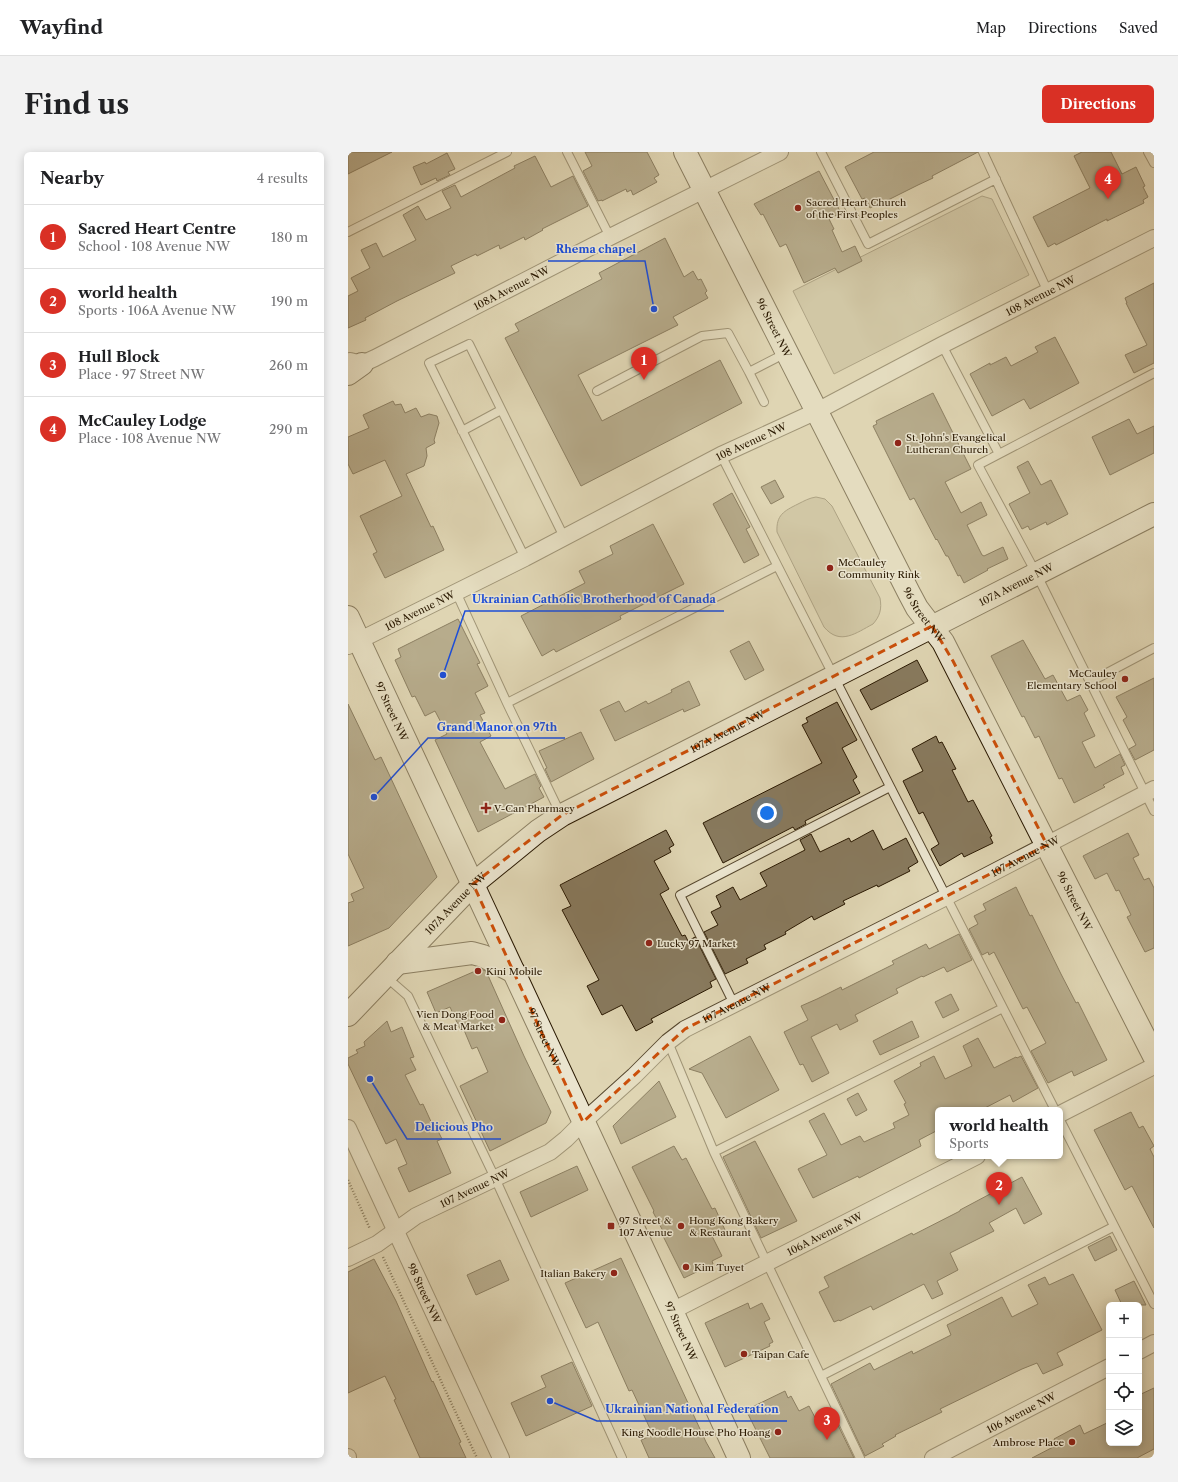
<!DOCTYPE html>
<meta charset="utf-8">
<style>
body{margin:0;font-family:"Libre Caslon Text",serif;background:#f2f2f2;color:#202124}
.controls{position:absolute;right:12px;bottom:12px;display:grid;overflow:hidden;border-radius:6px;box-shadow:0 2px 10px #0003}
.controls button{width:36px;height:36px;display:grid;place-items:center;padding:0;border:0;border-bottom:1px solid #e0e0e0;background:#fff;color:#202124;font:20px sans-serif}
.you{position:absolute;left:419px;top:661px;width:14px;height:14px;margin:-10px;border:3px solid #fff;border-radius:50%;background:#1a73e8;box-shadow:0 0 0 6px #1a73e833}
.badge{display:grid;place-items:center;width:26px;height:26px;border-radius:50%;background:#d93025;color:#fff;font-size:13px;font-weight:700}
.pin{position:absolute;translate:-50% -33px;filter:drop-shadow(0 1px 2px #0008)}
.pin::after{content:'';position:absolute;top:21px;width:14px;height:12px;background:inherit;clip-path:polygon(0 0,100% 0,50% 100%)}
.popup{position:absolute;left:587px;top:955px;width:128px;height:52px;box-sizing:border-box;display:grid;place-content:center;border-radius:6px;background:#fff;filter:drop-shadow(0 1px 3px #0005);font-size:13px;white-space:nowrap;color:#757577}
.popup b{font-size:15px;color:#202124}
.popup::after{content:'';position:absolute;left:50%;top:100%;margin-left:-8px;border:8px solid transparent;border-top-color:#fff}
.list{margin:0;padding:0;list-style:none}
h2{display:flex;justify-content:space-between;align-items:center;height:52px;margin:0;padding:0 16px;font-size:17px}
h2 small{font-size:13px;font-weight:400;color:#757577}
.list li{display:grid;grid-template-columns:26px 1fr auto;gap:12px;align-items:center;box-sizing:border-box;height:64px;padding:0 16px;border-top:1px solid #e0e0e0}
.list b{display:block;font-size:15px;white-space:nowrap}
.list p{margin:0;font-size:13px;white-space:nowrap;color:#757577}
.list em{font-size:13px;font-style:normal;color:#757577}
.icon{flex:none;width:22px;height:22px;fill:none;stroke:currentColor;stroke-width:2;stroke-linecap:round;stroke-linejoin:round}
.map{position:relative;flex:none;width:806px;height:1306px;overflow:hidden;border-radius:6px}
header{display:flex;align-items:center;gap:24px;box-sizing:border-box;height:56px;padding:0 20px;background:#fff;border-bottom:1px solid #e0e0e0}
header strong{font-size:19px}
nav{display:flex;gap:22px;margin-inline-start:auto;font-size:14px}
.intro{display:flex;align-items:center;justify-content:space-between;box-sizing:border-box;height:96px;padding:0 24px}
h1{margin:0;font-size:28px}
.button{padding:10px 18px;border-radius:6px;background:#d93025;color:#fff;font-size:14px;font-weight:700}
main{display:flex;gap:24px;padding:0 24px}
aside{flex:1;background:#fff;border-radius:6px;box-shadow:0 2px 10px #0003}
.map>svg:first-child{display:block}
.green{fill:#c0b595;stroke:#74664b}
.building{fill:#887a5e;stroke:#291801}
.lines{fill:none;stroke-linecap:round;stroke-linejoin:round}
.lane-casing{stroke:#56472e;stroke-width:10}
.street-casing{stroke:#56472e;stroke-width:18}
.secondary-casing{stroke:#291801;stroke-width:24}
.path{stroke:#291801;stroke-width:2.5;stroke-dasharray:1 2;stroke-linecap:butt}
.lane{stroke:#eae4ce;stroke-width:8}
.street{stroke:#eae4ce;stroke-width:16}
.secondary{stroke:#eae4ce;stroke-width:22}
.marked{fill:none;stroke:#cb4f0a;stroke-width:3;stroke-dasharray:8 5;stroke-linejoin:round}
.poi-dot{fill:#8f2418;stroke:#eae4ce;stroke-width:1.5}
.labels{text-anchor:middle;stroke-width:3;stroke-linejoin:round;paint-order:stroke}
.poi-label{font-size:10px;fill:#291801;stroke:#eae4ce;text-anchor:start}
.street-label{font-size:10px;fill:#291801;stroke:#eae4ce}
.leader{fill:none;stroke:#1d4ed8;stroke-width:1.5}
.callout-dot{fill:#1d4ed8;stroke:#eae4ce;stroke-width:1.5}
.callout-label{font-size:11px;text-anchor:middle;font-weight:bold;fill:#1d4ed8;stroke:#eae4ce;stroke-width:3;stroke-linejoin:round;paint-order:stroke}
</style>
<header>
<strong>Wayfind</strong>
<nav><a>Map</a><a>Directions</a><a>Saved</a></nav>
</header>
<div class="intro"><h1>Find us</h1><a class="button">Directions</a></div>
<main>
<aside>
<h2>Nearby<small>4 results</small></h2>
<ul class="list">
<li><span class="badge">1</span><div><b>Sacred Heart Centre</b><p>School · 108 Avenue NW</p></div><em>180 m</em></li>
<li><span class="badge">2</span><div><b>world health</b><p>Sports · 106A Avenue NW</p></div><em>190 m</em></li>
<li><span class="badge">3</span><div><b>Hull Block</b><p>Place · 97 Street NW</p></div><em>260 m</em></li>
<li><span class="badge">4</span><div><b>McCauley Lodge</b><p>Place · 108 Avenue NW</p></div><em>290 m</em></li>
</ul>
</aside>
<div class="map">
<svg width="806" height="1306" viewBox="0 0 806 1306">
<rect width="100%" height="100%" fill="#dfd5b3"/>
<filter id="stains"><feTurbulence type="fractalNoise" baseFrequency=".005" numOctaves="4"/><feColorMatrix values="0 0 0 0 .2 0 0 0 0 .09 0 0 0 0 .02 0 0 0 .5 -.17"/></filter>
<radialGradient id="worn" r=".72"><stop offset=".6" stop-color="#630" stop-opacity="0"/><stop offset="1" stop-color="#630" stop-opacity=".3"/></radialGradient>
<!-- green -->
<path class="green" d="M634,44l10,3 37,76 -195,99 -41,-83z
M468,345l9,2 7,7 48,92c2,11 0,18 -7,26 -17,9 -33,22 -49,3l-47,-95c-1,-17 7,-21 21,-28 6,-3 11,-6 18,-7z"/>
<!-- building -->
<path class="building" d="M0,0h44l-44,22z
M237,0h62l12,23 -5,3 3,4 -24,13 -2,-5 -4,2 -1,-3 -24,12v-1l-4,1 -15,-30 9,-5z
M526,0h104l-46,24 1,2 -15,7 -36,18 -1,-1 -11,6 -5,-10 -3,1 -17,-32z
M734,0h29l11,22 14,-7 9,19 -2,1 5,10 -5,3 1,3 -37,18v-2l-51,26 -1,-2 -7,4 -15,-30 57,-29 -16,-32z
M99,1l8,16 -7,3 2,3 -13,6 -1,-3 -15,7 -8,-18 12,-5 1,2z
M187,4l16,31 22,-11 15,30 -46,23 1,1 -18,10 -1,-3 -24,12 -1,-4 -22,11 -1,-2 -25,12 4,7 -58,28 -32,17 1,2 -18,8v-32l10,-5 -7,-13 19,-10 -9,-18 15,-7 7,14 33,-17 -13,-25 15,-9 8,14 25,-12 -9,-17 13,-6 6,12 54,-29 -1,-2z
M471,19l22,42 -12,6 5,10 -2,1 10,22 13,-6 7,15 -24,12 -3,-5 -31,15 -18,-39 -6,3 -17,-33 -2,1 -7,-11z
M317,86l19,39 9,-6 5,9 3,-1 6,12 -2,2 3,5 -35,19 5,8 -100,50 24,46 118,-61 22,43 -161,83 -76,-148 14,-7 -4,-7 87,-45 -3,-6z
M806,131v80l-20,10 -9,-18 22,-10 -21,-42h1l-2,-5z
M707,185l24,46 -49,26 -6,-10 -32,17 -22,-42 20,-11v2l16,-8 5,9 27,-14 -3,-5z
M585,241l38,76 -26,13 16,31 20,-11 6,13 -20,10 15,30 2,1 19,-9 5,12 -21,10 1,1 -24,13 -4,-8 -2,1 -10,-20h-2l-9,-17 -1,1 -22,-42 -4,2 -37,-74 4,-2 -1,-3z
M45,249l2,4 6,-1 4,9 11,-5 5,9 8,-3 8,2 2,7 -5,17 1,3 -9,5 1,8 -3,10 -18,8 25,53 2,-1 11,24 -59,28 -12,-24 4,-2 -17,-36 42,-20 -17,-36 -32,14 -5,-10v-27l21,-9 -6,-13z
M781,267l8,15 17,-8v27l-44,22 -18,-38z
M680,309l13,24 10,-5 17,34 -21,11 -1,-3 -16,8 -2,-4 -6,3 -13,-25 21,-11 -13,-26z
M427,328l9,17 -13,7 -10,-17z
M384,341l18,34 -4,2 13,26 -15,8 -31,-59z
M305,372l31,60 -64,32 1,3 -65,33 -2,-3 -12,7 -21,-40 64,-33 -6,-12 34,-17 -3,-8z
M110,467l22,44 -3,1 11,22 -13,7 10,20 -5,2 11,21 -11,6 25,47 30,-15 6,12 -2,2 5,9 -66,35 -43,-92 12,-6 -12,-23 -10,5 -10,-20 -3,1 -17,-37 6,-3 -3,-8z
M675,488l22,39 8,-4 14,26 13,-6 8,15 -4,3 11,23 -13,6 13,26 25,-14 5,11 -4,2 3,7 -21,11 2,2 -31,16 -12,-25 -3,1 -20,-43 -4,2 -11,-22 -2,1 -31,-61z
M401,489l15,29 -19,10 -15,-29z
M569,508l11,21 -57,29 -11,-20z
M806,526v72l-19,10 -6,-11 7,-4 -13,-25 4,-3 -11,-20z
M341,529l11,24 -16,7 -1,-3 -68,32 -15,-31 19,-9 6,11 21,-11 2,3 24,-12 -1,-2z
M489,550l20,38 -15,8 15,29 -4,3 7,13 -55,28 1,3 -11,6 -2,-3 -70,36 -20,-40 119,-60 -20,-38 6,-3 -2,-4z
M0,552l27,56 6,-3 56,120 -48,51 -41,18v-43l6,-2 -3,-7 13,-6 -16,-34z
M233,580l13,27 -43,23 -6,-13 2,-1 -8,-17z
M588,584l3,7 3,-1 14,27 -4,1 16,32 5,-2 19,36 -2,1 3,6 -29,14 -2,-4 -22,13 -9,-17 8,-5 -16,-32 -4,2 -16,-33 20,-10 -11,-22z
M318,678l8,15 -5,3 2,4 -17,9 15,28 -9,5 22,42 3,-1 3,6 7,-4 21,42 -6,3 2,5 -61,32 2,3 -17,9 -14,-26 -20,10 -15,-29 12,-6 -37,-70 9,-4 -11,-21z
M525,678l10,20 23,-12 12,24 -10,6 2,3 -32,16 -1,-2 -34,16 2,3 -31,16 -2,-4 -27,16 1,2 -22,11 2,4 -20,10 2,4 -23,11 -21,-42 14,-7 -7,-13 10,-5 -5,-11 17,-9 7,13 27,-14 -7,-13 45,-23 -5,-10 11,-6 9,18 29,-14 2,4z
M780,681l11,22 -6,3 11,22 5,-2 5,10v60l-9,4 -18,-35 4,-2 -12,-25 -3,1 -9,-18 -12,6 -12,-23z
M668,735l14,29 2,-1 29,59 15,29 2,-1 29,58 -33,16 -2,-5 -24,12 -17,-32 15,-8 -19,-36 -4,2 -29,-57 -5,3 -1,-3 -6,3 -13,-26 9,-5 -4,-8 12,-6 -3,-6z
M611,782l13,26 -25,12 -3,-5 -21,10 -1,-1 -26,13 2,4 -43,22 3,6 -18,9 -3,-6 -26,13 18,36 -17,9 -9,-18 -3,1 -16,-33 24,-12 -7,-14 16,-7 24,-12 1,3 52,-26 -2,-3 34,-17 3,5z
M132,817l6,2 38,85 27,56 -5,11 -56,28 -30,-65 28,-14 -11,-25 -5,2 -8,-19 -3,1 -11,-24 -14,6 -9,-21z
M603,842l8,16 -16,8 -8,-16z
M39,869l4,11 11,-5 12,30 -4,1 6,12 -11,5 15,30 3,-1 10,22 2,-1 7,14 -5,2 14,32 -42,19 -11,-24 9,-4 -11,-25 -10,5 -38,-80v-6l10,-5 -2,-3 9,-4 -1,-4z
M564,869l7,16 -39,18 -7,-14z
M402,884l29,54 -53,28 -24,-45 -13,-4z
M630,886l16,30 22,-11 1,1 4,-2 17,32 -25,14 -3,-7 -29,15h-43v20l-19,10 2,6 -62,32 -1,-2 -45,22 -15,-29 29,-14 -18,-34 15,-8 17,32 19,-9 4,6 31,-14 -2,-5 16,-8 -5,-11 2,-1 -12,-22 27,-15 -1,-3 14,-7 11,23 27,-13 -9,-20z
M311,929l17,36 -55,27 -8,-18z
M510,941l9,17 -11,6 -9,-17z
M783,960l8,16 4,-2 11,20 -4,3 4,8v71l-22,-42 -7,4 -31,-60z
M407,989l42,80 -36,17 -38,-81z
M326,994l8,14 4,-2 26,51 3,-1 10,22 -13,6 10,20 -10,5 1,3 -29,14 -22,-44 2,-1 -11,-21 1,-1 -22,-44z
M229,1014l11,24 -57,27 -11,-25z
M674,1025l20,37 -18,10 -8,-16 -27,15 5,8 -44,22 8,17 -21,11 6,13 -11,5 -8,-15 -51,26 -2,-4 -31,15 -1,-1 -5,2 -15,-30 10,-5 -5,-10 88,-44 1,2 47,-24v-1z
M762,1084l7,14 -22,11 -7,-14z
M273,1106l85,184 9,16h-66l-8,-18 12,-5 -21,-45 -3,1 -31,-69 -12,6 -21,-45z
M26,1107l22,42 36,81 1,-1 28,61 -2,1 7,15h-46l-26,-58 2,-1 -11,-23 -37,17v-121z
M152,1108l9,20 -33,15 -9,-20z
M725,1122l29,56 -45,23 6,12 -20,9 -6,-11 -15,6 -82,40 2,3 -47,23 1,1 -14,8 2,2 -19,10 -34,-72 39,-21 4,7 38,-19 1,3 38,-19 -4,-10 55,-28 10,20 26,-13 -10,-19 17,-8 4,8z
M786,1129l12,24h-24l-7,-15z
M400,1151l2,6 12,-6 8,16 -6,3 9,20 -4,2 1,2 -45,21 -20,-44z
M224,1210l20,44 -66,30 -15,-33 35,-16 -5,-11z
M806,1236v61l-17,9h-105l25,-13 -3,-6 26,-14 4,9 25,-12v21h30v-48z
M437,1239l3,7 3,-2 8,15 10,-5 12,23 15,-8 18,37h-84l-24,-48z"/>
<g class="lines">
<!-- lane casing -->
<g class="lane-casing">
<path id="lane" d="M219,0l43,85
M473,0l47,92 128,-65
M635,0l65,140
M800,0l6,11
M0,80l159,-80
M594,193l57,109
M401,220l15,30
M806,221l-176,92 58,108 118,238
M249,239l105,-55 26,-3 21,39 37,-19
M114,279l39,-21
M373,303l334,655
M177,406l-96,-195 40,-19 95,193
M108,440l51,111 54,112
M742,530l64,-34
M159,551l270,-137
M37,824l23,20 87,182 127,280
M386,852l-54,-109 210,-108
M320,890l46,110 146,306
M712,968l94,184
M366,1000l289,-144
M473,1224l292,-149"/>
</g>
<!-- street casing -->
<g class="street-casing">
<g id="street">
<path id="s1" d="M2,209l12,3 13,-6 235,-121 170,-85"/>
<path id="s2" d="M0,494l177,-88 196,-103 96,-44 125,-66 212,-107"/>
<path d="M712,962l94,-48"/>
<path id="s3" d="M0,976l153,330"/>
<path id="s4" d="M0,1106l29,-14 39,-28 134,-64 16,-13 17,-17 51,-46 34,-34 17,-13 261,-132 208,-108"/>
<path id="s5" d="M324,1159l305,-155"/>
<path d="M791,1199l15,-8"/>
<path d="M0,1305v1"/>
<path id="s6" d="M585,1306l176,-91"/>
</g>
</g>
<!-- secondary casing -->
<g class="secondary-casing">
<g id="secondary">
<path id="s7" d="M337,0l224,441 8,15 26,34 211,414"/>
<path d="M0,222l14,-10"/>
<path id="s8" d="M0,465l324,694 67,147"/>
<path d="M49,811l75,-10 11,3 31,16"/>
<path id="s9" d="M0,863l125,-131 65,-53 24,-16 592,-301"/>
</g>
</g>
<!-- path -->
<path class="path" d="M0,1028l22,49
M35,1105l94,201"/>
<!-- lane -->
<use href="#lane" class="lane"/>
<!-- street -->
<use href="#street" class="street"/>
<!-- secondary -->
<use href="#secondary" class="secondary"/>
</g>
<!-- marked area -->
<path d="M0 0H806V1306H0ZM584,474l21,35 94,184 -362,184 -102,93 -110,-238 89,-69z" fill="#dfd5b3" fill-opacity=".55" fill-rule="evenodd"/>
<path class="marked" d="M584,474l21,35 94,184 -362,184 -102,93 -110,-238 89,-69z"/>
<!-- markers -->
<g class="poi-dot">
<circle cx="450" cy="56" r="4"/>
<circle cx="550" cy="291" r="4"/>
<circle cx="482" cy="416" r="4"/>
<circle cx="777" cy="527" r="4"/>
<path d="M136 650h4v4h4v4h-4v4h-4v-4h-4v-4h4z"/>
<circle cx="301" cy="791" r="4"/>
<circle cx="130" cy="819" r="4"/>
<circle cx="154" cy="868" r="4"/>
<rect x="259" y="1070" width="8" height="8" rx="2"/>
<circle cx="333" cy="1074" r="4"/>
<circle cx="338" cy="1115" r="4"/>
<circle cx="266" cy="1121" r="4"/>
<circle cx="396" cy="1202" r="4"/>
<circle cx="430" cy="1280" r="4"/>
<circle cx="724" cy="1290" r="4"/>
</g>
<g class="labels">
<!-- poi labels -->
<g class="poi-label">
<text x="458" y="54">Sacred Heart Church<tspan x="458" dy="12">of the First Peoples</tspan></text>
<text x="558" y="289">St. John's Evangelical<tspan x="558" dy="12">Lutheran Church</tspan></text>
<text x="490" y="414">McCauley<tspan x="490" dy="12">Community Rink</tspan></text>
<text x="769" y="525" text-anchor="end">McCauley<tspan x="769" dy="12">Elementary School</tspan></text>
<text x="146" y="660">V-Can Pharmacy</text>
<text x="309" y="795">Lucky 97 Market</text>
<text x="138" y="823">Kini Mobile</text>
<text x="146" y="866" text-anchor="end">Vien Dong Food<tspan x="146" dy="12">&amp; Meat Market</tspan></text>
<text x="271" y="1072">97 Street &amp;<tspan x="271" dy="12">107 Avenue</tspan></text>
<text x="341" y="1072">Hong Kong Bakery<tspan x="341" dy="12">&amp; Restaurant</tspan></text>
<text x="346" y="1119">Kim Tuyet</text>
<text x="258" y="1125" text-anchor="end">Italian Bakery</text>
<text x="404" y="1206">Taipan Cafe</text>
<text x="422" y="1284" text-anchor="end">King Noodle House Pho Hoang</text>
<text x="716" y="1294" text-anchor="end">Ambrose Place</text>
</g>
<!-- street labels -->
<g class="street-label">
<text dy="4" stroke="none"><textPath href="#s1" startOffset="180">108A Avenue NW</textPath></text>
<text dy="4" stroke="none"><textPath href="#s2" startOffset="776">108 Avenue NW</textPath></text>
<text dy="4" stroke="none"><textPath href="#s7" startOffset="197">96 Street NW</textPath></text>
<text dy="4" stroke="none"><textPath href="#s2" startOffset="452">108 Avenue NW</textPath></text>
<text dy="4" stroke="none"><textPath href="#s9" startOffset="803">107A Avenue NW</textPath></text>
<text dy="4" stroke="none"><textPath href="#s2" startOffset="80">108 Avenue NW</textPath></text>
<text dy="4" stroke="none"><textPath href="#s7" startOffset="521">96 Street NW</textPath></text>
<text dy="4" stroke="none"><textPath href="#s8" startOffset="104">97 Street NW</textPath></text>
<text dy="4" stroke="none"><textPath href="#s9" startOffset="479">107A Avenue NW</textPath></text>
<text dy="4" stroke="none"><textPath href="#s4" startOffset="793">107 Avenue NW</textPath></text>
<text dy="4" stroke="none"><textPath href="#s7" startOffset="845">96 Street NW</textPath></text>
<text dy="4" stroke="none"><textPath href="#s9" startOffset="155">107A Avenue NW</textPath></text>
<text dy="4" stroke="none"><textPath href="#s4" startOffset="469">107 Avenue NW</textPath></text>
<text dy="4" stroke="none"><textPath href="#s8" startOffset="464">97 Street NW</textPath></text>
<text dy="4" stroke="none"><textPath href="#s4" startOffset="145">107 Avenue NW</textPath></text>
<text dy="4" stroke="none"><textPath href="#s5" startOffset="171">106A Avenue NW</textPath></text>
<text dy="4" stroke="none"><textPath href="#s3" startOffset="182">98 Street NW</textPath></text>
<text dy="4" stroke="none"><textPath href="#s8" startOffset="788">97 Street NW</textPath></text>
<text dy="4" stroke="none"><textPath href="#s6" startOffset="99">106 Avenue NW</textPath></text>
</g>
</g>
<!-- callouts -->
<path class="leader" d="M306 157L297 109H200M95 523L117 459H376M26 645L80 586H217M22 927L59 987H153M202 1249L249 1269H439"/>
<g class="callout-dot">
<circle cx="306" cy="157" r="4"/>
<circle cx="95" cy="523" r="4"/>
<circle cx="26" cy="645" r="4"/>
<circle cx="22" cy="927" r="4"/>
<circle cx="202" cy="1249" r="4"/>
</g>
<g class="callout-label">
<text x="248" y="101">Rhema chapel</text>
<text x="246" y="451">Ukrainian Catholic Brotherhood of Canada</text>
<text x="149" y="579">Grand Manor on 97th</text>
<text x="106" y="979">Delicious Pho</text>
<text x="344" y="1261">Ukrainian National Federation</text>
</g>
<rect width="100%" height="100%" filter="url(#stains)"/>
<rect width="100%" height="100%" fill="url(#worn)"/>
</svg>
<div class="controls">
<button>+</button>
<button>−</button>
<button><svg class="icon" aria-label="locate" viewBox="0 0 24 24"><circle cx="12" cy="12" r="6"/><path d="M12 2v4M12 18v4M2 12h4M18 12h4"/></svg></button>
<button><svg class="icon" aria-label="layers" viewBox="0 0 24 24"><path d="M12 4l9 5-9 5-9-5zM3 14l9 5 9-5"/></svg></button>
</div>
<div class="you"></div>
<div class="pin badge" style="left:296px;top:228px">1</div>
<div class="pin badge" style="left:651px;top:1053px">2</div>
<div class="popup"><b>world health</b>Sports</div>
<div class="pin badge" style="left:479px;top:1288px">3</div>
<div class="pin badge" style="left:760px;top:47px">4</div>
</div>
</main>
